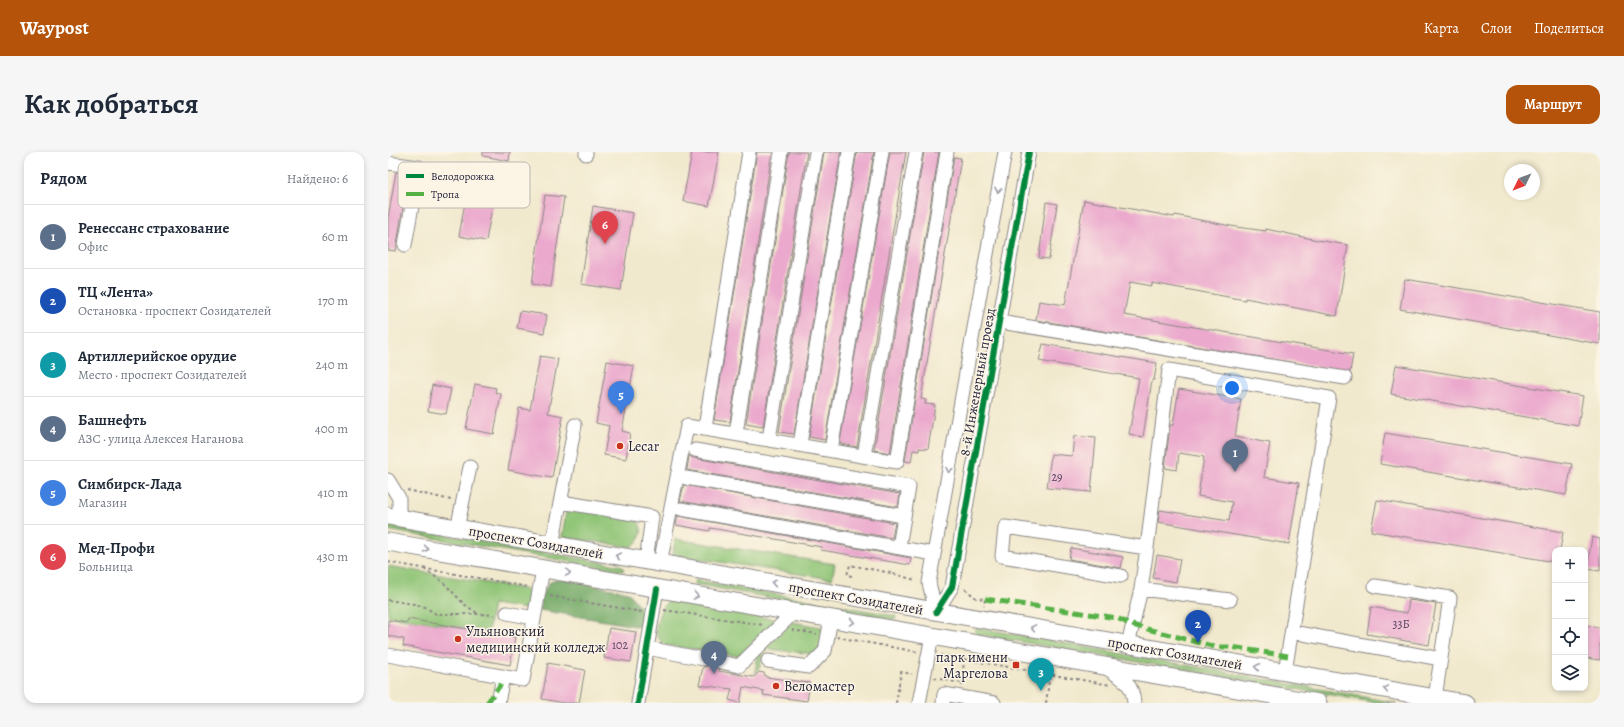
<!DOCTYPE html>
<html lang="ru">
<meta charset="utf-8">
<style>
body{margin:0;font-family:Alegreya,serif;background:#f6f6f7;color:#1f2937}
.controls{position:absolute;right:12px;bottom:12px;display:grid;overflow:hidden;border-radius:8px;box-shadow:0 2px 6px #0003}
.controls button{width:36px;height:36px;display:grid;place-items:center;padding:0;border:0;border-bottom:1px solid #e0e1e3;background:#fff;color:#1f2937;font:20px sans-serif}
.compass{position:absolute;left:1116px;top:12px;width:36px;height:36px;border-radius:50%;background:#fff;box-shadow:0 2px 6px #0003;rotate:227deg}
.you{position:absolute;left:844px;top:236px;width:14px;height:14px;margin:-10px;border:3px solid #fff;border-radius:50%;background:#1a73e8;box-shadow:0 0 0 6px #1a73e833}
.badge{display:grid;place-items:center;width:26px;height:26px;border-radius:50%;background:#b45309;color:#fff;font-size:13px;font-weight:700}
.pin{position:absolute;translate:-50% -33px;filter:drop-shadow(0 1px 2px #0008)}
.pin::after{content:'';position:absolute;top:21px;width:14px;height:12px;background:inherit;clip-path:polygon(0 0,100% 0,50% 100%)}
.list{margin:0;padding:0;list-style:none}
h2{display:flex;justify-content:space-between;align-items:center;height:52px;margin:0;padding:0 16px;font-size:17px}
h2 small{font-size:13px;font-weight:400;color:#747a83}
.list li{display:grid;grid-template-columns:26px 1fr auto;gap:12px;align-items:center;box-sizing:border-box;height:64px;padding:0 16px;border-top:1px solid #e0e1e3}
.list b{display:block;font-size:15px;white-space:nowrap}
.list p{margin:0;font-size:13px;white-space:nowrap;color:#747a83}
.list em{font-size:13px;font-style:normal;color:#747a83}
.icon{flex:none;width:22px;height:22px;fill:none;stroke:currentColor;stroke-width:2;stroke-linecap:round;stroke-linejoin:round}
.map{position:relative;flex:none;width:1212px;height:551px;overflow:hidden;border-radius:12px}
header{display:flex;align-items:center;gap:24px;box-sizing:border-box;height:56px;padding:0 20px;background:#b45309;color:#fff}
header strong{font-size:19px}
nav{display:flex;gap:22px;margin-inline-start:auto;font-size:14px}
.intro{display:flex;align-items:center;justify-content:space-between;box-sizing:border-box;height:96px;padding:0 24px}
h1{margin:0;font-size:28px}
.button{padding:10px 18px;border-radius:12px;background:#b45309;color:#fff;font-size:14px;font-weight:700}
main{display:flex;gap:24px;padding:0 24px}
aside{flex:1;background:#fff;border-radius:12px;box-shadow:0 2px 6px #0003}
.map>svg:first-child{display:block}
.green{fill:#90c577;stroke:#597459}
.forest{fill:#74aa68;stroke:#4b6652}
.building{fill:#eba9cd}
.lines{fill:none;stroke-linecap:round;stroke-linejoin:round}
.minor-casing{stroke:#8a8684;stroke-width:15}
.major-casing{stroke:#8a8684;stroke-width:19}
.path{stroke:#8a8684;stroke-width:2;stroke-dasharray:3 3;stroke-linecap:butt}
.minor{stroke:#fff;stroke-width:13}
.major{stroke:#fff;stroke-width:17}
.quiet{stroke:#55b146;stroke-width:5;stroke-dasharray:10 5;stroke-linecap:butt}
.cycleway-casing{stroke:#fcf5e5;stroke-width:8}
.cycleway{stroke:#00873e;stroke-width:6}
.oneway{stroke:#9c9ca7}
.poi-dot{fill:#c8321e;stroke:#fcf5e5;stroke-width:1.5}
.labels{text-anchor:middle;stroke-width:3;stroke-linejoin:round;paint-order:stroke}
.number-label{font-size:12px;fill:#544460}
.street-label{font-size:14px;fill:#22223b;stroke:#fcf5e5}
.poi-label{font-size:14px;fill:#22223b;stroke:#fcf5e5;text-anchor:start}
.key{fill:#fcf5e5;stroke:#bbb6b2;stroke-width:1}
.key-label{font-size:11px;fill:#22223b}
</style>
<header>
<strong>Waypost</strong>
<nav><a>Карта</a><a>Слои</a><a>Поделиться</a></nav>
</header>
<div class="intro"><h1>Как добраться</h1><a class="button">Маршрут</a></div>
<main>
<aside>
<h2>Рядом<small>Найдено: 6</small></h2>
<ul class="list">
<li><span class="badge" style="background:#5c6f8a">1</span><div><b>Ренессанс страхование</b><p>Офис</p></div><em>60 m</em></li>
<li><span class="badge" style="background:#1a4fb4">2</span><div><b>ТЦ «Лента»</b><p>Остановка · проспект Созидателей</p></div><em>170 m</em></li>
<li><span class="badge" style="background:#0f9aa8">3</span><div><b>Артиллерийское орудие</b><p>Место · проспект Созидателей</p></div><em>240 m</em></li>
<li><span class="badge" style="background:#5c6f8a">4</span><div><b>Башнефть</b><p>АЗС · улица Алексея Наганова</p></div><em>400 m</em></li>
<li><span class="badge" style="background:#3f7fe0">5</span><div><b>Симбирск-Лада</b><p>Магазин</p></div><em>410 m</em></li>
<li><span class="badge" style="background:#e0444e">6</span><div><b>Мед-Профи</b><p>Больница</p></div><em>430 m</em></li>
</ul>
</aside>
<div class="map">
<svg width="1212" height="551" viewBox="0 0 1212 551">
<rect width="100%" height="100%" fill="#fcf5e5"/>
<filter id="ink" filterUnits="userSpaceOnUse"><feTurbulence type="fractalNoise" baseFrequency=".025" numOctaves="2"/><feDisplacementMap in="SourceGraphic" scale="8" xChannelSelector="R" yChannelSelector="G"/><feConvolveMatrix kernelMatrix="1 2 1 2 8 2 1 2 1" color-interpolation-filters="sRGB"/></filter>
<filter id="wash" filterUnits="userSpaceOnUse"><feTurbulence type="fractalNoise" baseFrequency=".012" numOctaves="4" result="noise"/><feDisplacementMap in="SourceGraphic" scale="16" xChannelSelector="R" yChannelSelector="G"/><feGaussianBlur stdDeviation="0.9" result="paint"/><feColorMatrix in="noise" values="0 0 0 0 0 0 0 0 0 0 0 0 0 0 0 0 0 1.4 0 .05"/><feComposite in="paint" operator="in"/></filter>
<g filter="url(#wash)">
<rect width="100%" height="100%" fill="#f1e9cd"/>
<!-- green -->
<path class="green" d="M179,354l67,12c11,9 9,21 -3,29l-69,-10z
M0,373l234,41 2,2 -1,3 -235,-41z
M287,387l160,25 -3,15 -159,-24z
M0,414l147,25 -3,19 -39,-6 -5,28 -100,-16z
M308,428l200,36 -1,4 -201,-36v-3z
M284,449l102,18v3l-36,34 -73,-11c-3,-3 -6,-5 -8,-10 -3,-8 3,-27 10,-33z
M404,470l29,5 3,4 -2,17 -9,6 -45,-5 -5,4 -3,14 -5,6 3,-18z
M588,476h3l418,75h-19l-402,-69 -2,-4z"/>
<!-- forest -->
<path class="forest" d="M172,427l68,13 15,19 4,17 -107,-18 1,-14 9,-14z"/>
<g id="blocks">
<!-- building -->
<path class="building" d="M95,0h27l-1,9 -26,-5z
M304,0h27l-10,54 -26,-5z
M369,0h15l-42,270 -16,-2z
M401,0h18l-44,275 -17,-3z
M436,0h17l-47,282 -15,-2z
M469,0h17l-49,288 -16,-3z
M502,0h16l-49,295 -16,-3 -1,-2z
M536,0h15l-49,301 -16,-3z
M566,5l7,1 -40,241 5,1 -1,4 10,1 -7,44 -9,-1v3l-6,-1 -2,12 -6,-1z
M8,20l12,2 -12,77 -8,-1v-32z
M82,22l27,5 -11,62 -27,-5z
M157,43l19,2 -13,90 -19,-3z
M696,48l90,17 1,-2 61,12 30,4v-2l51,11 31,5 -11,71 -92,-18v2l-93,-17v3l-22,-4 -6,33 229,39 -3,18 -314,-52 3,-19 26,4z
M658,50l11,2 -8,55 -10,-1z
M205,54l40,7 -12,77 -40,-6z
M1017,127l195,33v32l-200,-35z
M132,159l27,4 -3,18 -27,-5z
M655,192l114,19 -3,17h-2l-9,57 -14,-3 10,-56 -100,-17z
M152,204l18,3 -10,54 15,3 -11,62 -44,-8 11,-62 11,2z
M219,209l27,5 -12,65 8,2 -4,26 -22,-4 5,-29 -13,-3z
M1008,213l187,31 -5,30 -187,-32z
M87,232l21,4 -1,4 6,2 -7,40 -28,-5z
M44,233l19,4 -5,25 -18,-3z
M791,237l62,10 -6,38 35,6 -6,34 35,6 -10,61 -131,-22 2,-12 69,11 3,-19 -34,-6 6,-39 -25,-4 -2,17 -12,-2 5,-43h3z
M997,281l187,31 -6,31 -186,-31z
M686,284l22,2 -5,54 -44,-4 4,-34 21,2z
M301,304l5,2 206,36 -2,13 -211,-37z
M296,333l211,38 -3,15 -212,-37z
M989,348l186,32 -3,18h-5v12l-184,-31z
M290,364l233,42 -1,7 -89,-15 1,-3 -112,-19v3l-34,-6z
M1204,385l8,2v32l-13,-2z
M683,396l52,9 -2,11 -52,-9z
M769,403l23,4 -4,23 -23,-4z
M1021,448l27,4 -7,41 -62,-11 4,-27 36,6z
M20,467l107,18 -5,28 -107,-19 1,-7 -16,-3v-16l19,3z
M1197,473l15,3v32l-15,-2z
M221,476l27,4 -5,30 -27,-4z
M323,503l5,1 -3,4v4l6,6v1l35,6 5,-5 5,1 2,4 44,6 -3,18 -44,-6 1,-4 -21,-4 -3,16 -11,-3 3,-11 -33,-4 4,-18 4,-1 5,-5z
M160,511l37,7 -6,33h-15l-22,-4z"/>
</g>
</g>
<g filter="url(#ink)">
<use href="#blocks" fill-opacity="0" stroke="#8a8684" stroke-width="1"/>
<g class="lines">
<!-- minor casing -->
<g class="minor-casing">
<path id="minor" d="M198,2v-2
M0,11l31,4 -14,78
M612,170l345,56
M317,276l44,-276
M348,281l45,-281
M381,287l47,-287
M412,292l49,-292
M307,298l214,37 -10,60
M443,298l51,-298
M476,304l52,-304
M298,326l218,38
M0,328l11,18v20
M173,350l91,15 -6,44
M293,357l253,45
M69,377l13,-62
M164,393l23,-120
M272,412l27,-138 210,36 50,-310
M733,424l-119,-20 3,-29 142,21
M987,434l75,12 -15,100
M753,437l89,11
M548,460l16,-25 77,-435
M548,460l-7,-29 76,-431
M119,461l27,5
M904,480l149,27
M740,493l13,-56 6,-41 22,-178 160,28 -44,274
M259,496l57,11
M0,503l135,25 20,-111
M380,509l41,6 16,-16 6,-32
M333,510l18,4 55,-54
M718,516c16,10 27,15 28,35
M110,551l5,-27
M250,551l19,-114
M531,551l13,-67
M555,551l1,-9 50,9"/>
</g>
<!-- major casing -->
<g class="major-casing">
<path id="major" d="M0,364l1077,187
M0,390l930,161"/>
</g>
<!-- path -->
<path class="path" d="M19,338l44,10
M0,410l140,25
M36,417l19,13 21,22 13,9
M464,424l-5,-1 3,-10 41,8 24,7
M577,437l11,9 9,1 -1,7
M162,444l92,16
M0,448l26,4 11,3 11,7h42l17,1
M276,458l100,15
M404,478l25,4
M449,485l81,15
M552,503l171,30
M546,526l28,5
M574,534l2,-27
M508,551l5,-31 11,2
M658,551l4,-29"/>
<!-- minor -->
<use href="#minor" class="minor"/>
<!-- major -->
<use href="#major" class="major"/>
<!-- quiet -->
<path class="quiet" d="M597,447l132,19 15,7 84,22h15l57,9
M99,551l14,-19"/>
<!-- cycleway casing -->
<g class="cycleway-casing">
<path id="cycleway" d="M548,460l16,-25 77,-435
M250,551l19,-114"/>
</g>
<!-- cycleway -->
<use href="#cycleway" class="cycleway"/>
</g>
<!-- one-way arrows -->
<defs><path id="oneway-chevron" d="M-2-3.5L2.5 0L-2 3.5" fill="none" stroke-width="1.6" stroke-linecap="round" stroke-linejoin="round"/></defs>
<g class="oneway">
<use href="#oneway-chevron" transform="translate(610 38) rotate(100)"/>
<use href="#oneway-chevron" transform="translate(561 318) rotate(100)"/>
<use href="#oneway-chevron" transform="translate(38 397) rotate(10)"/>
<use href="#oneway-chevron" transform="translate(230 404) rotate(-170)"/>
<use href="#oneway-chevron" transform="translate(180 421) rotate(10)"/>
<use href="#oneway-chevron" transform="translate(386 431) rotate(-170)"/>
<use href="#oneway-chevron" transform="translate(308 444) rotate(10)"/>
<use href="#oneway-chevron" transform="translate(464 470) rotate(10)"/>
<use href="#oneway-chevron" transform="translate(645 476) rotate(-170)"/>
<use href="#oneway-chevron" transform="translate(869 515) rotate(-170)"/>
<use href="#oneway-chevron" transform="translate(998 537) rotate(-170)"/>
</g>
</g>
<!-- markers -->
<g class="poi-dot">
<circle cx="232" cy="294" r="4"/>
<circle cx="70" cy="487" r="4"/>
<rect x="624" y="509" width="8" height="8" rx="2"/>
<circle cx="388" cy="534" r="4"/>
</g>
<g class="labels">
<!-- number labels -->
<g class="number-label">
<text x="669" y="329">29</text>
<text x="1013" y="476">33Б</text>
<text x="232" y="497">102</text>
</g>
<!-- street labels -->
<g class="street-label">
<text transform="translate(589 230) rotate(-80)" y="5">8-й Инженерный проезд</text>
<text transform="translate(148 390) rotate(10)" y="5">проспект Созидателей</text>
<text transform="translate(468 446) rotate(10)" y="5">проспект Созидателей</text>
<text transform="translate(787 501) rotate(10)" y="5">проспект Созидателей</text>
</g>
<!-- poi labels -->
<g class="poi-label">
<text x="240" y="299">Lecar</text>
<text x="78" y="484">Ульяновский<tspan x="78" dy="16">медицинский колледж</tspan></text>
<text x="620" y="510" text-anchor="end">парк имени<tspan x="620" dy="16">Маргелова</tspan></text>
<text x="396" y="539">Веломастер</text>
</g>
</g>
<!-- legend -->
<rect x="10" y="10" width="132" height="46" rx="6" class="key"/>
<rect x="18" y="22" width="18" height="4" fill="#00873e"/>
<rect x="18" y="40" width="18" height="4" fill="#55b146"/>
<g class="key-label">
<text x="43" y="28">Велодорожка</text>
<text x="43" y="46">Тропа</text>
</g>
</svg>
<div class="controls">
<button>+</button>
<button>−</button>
<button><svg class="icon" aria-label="locate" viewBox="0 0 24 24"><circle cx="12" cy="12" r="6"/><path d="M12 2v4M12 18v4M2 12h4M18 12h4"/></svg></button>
<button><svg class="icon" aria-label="layers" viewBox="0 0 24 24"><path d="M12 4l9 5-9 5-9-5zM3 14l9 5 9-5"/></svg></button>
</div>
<svg class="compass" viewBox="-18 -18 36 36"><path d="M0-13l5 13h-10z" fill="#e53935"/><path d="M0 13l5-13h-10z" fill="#747a83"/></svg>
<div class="you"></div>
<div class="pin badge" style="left:847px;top:320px;background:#5c6f8a">1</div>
<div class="pin badge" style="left:810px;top:491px;background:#1a4fb4">2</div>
<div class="pin badge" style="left:653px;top:539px;background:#0f9aa8">3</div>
<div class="pin badge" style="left:326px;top:522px;background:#5c6f8a">4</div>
<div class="pin badge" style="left:233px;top:262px;background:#3f7fe0">5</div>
<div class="pin badge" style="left:217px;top:92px;background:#e0444e">6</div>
</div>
</main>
